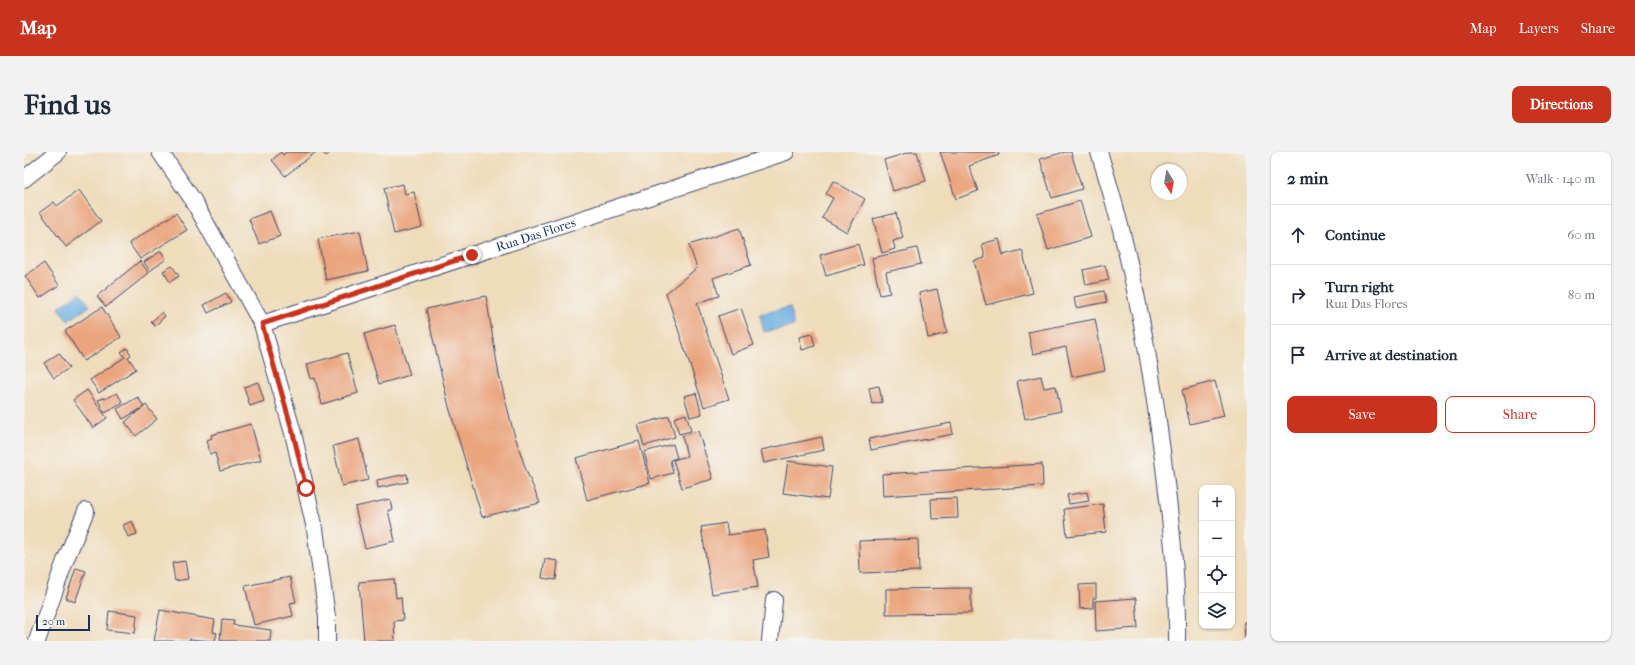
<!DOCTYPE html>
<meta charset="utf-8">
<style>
body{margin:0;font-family:"IM FELL French Canon",serif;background:#f2f2f3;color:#1f2937}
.controls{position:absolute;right:12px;bottom:12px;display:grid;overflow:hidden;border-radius:8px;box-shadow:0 1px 3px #0004}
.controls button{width:36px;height:36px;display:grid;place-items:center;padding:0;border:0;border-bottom:1px solid #e0e1e3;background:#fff;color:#1f2937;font:20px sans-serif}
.compass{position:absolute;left:1127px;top:12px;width:36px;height:36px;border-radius:50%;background:#fff;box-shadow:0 1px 3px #0004;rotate:169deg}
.scale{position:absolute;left:12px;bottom:10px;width:54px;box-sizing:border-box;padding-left:4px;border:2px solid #1b2f5e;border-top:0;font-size:11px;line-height:14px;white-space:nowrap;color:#1b2f5e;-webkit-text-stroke:3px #f6f6f2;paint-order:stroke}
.stop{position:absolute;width:12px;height:12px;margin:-9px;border:3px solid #c8321e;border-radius:50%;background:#fff}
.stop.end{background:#c8321e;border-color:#fff;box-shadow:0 1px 4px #0008}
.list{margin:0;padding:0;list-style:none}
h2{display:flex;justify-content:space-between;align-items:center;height:52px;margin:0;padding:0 16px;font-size:17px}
h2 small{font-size:13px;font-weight:400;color:#747a83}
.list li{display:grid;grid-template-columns:26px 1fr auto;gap:12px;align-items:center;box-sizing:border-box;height:60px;padding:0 16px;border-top:1px solid #e0e1e3}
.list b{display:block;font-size:15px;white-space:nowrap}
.list p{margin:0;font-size:13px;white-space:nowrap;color:#747a83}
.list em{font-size:13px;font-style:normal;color:#747a83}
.actions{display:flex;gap:8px;padding:12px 16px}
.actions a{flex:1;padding:9px 0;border:1px solid #c8321e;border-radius:8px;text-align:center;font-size:14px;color:#c8321e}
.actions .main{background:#c8321e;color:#fff}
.icon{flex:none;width:22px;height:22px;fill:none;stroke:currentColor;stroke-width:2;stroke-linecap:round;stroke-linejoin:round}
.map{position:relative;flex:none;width:1223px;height:489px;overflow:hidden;border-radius:8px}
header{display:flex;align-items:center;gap:24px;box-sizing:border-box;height:56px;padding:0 20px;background:#c8321e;color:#fff}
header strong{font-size:19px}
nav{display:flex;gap:22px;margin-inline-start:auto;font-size:14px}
.intro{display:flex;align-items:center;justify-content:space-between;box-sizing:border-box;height:96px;padding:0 24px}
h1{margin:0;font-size:28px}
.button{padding:10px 18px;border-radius:8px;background:#c8321e;color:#fff;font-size:14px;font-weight:700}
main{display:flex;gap:24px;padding:0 24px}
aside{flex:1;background:#fff;border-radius:8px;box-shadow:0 1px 3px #0004}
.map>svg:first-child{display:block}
.water{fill:#6baee0;stroke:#436e9f}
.building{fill:#eaa57e}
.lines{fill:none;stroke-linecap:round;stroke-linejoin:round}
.street-casing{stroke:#3b496c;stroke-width:18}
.street{stroke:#fff;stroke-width:16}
.route{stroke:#c8321e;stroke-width:5}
.labels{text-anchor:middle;stroke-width:3.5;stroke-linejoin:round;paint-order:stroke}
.street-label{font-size:13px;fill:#1b2f5e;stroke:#f6f6f2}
</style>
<header>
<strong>Map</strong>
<nav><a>Map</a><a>Layers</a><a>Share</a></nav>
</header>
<div class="intro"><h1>Find us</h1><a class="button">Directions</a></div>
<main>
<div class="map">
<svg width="1223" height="489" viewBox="0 0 1223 489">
<rect width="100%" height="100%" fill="#f6f6f2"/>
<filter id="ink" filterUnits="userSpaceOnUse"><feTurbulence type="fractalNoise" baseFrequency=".025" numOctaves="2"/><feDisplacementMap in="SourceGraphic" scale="8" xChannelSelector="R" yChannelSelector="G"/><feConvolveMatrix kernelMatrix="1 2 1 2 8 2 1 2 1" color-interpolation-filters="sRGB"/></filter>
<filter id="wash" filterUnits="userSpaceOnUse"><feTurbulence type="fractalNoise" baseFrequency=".012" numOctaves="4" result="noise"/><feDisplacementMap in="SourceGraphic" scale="16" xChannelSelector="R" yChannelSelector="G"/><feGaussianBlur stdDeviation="0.9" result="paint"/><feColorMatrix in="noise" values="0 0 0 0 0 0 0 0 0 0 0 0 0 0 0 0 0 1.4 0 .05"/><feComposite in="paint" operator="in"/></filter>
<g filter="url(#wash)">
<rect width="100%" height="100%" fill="#efdcbb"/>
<!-- water -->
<path class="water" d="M56,140l10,14 -22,15 -9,-13z
M766,155l4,19 -30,6 -4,-18z"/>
<g id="blocks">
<!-- building -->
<path class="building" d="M257,0l2,3 3,-3h30l-31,24 -13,-16z
M298,0h9l-5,4z
M886,0h7l9,29 -33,10 -9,-31z
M916,0h58l1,3 -30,11 9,25 -22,8z
M1041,0h6l11,37 -30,9 -12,-39z
M809,29l32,18 -18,33 -25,-14 11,-20 -7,-4z
M379,32l2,10 9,-2 8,35 -28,7 -10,-46z
M55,38l22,31 -35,26 -26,-35 14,-10 3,4z
M1056,49l11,36 -43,13 -11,-36z
M246,59l10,25 -21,8 -10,-25z
M152,61l11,17 -47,29 -11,-16z
M872,61l7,25 -10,3 2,8 -13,4 -9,-34z
M715,76l12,37 -38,13 6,18 -22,7 32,96 -25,8 -38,-114 31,-25 -8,-23z
M336,79l8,40 -42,9 -8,-41z
M975,87l4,16 19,-5 11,43 -47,12 -12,-44 11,-3 -3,-14z
M834,92l6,21 -38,11 -6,-21z
M893,96l4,16 -35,8 4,21 -10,2 -8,-37z
M137,99l5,8 -16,12 -6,-9z
M116,109l9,12 -43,34 -9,-11z
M20,111l15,22 -19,13 -15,-22z
M1081,113l4,15 -23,5 -3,-15z
M148,114l7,10 -9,6 -7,-11z
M913,137l10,44 -19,5 -9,-45z
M1080,139l3,11 -31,6 -2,-11z
M202,141l5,9 -23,11 -4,-8z
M462,144l13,79 14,55 13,40 14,33 -58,14 -33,-110 -23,-98z
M78,155l19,30 -37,24 -19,-30z
M717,156l13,37 -23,9 -13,-38z
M138,160l3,4 -10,10 -4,-4z
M1071,167l10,51 -33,7 -6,-30 -33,7 -5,-22z
M371,173l15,50 -31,9 -15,-50z
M788,182l3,12 -13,4 -3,-13z
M103,196l4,7 -3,2 8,12 -37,24 -9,-13 35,-23 -4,-5z
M35,201l10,15 -15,10 -10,-15z
M323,201l11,40 -36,11 -7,-26 -4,1 -4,-15z
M1017,224l3,12 12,-2 5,25 -36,8 -8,-38z
M1191,229l9,35 -34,8 -8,-34z
M234,230l6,19 -14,5 -6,-19z
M855,234l3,16 -10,2 -3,-16z
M63,238l20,28 -14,10 -20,-28z
M93,241l6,10 -18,10 -7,-13 6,-2 1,1z
M672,241l6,21 -12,3 -6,-21z
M114,245l6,10 -21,12 -6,-10z
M122,253l11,14 -21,17 -11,-14z
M662,262l5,17 -12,3 -5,-16z
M645,264l6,21 -31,9 -6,-21z
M927,271l2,11 -82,16 -2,-11z
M227,272l10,36 -41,11 -5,-18 -5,1 -3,-14 5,-2 -1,-3z
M674,279l15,48 -31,9 -9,-28 14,-4 -5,-20z
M798,285l2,13 -60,13 -3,-13z
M335,287l9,41 -26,6 -9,-40z
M615,289l11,42 -63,17 -11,-42z
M649,292l4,14 -7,2 3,13 -22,6 -7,-27z
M764,309l44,6 -4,32 -45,-6z
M1018,312l1,22 -160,10 -1,-22z
M383,322l1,8 -30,6 -1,-8z
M1063,340l2,9 -20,3 -2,-9z
M933,346l1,20 -26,1 -1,-20z
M366,347l2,11h-4l7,31 -30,7 -10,-41z
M1079,352l3,28 -39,4 -3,-27z
M108,369l5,13 -9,3 -5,-12z
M702,371l2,12 37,-5 4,27 -16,3 5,27 -46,7 -11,-67z
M894,387l1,32 -59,2 -1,-32z
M521,407l13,2 -2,19 -14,-2z
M161,409l3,18 -13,2 -3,-18z
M52,416l10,3 -11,31 -9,-4z
M266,425l6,25 -6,1 3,13 -39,9 -9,-39z
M370,427l2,19 5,-1 2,23 -9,1 1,20h-31l-5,-59z
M1072,432v14h-3v10l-13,1 -1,-24z
M947,436v25l-85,1v-25z
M1112,446l2,30 -42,3 -1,-30z
M136,458l55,10 -2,12 4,1 -2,8 -26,-2v2h-35z
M85,459l28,4 -2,18 -28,-3z
M198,467l12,1 -1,5 38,5 -1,11h-50z
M1223,469v20h-2l-1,-19z"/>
</g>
</g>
<g filter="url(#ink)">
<use href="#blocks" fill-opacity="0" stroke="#3b496c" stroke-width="1"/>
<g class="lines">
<!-- street casing -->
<g class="street-casing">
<g id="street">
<path d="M136,0l33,48 69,124 31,109 22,96 12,88v24"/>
<path d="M1075,0c31,97 50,198 63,299 8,63 16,127 15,190"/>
<path d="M0,27l34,-27"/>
<path id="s1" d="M238,172l524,-172"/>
<path d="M13,489l28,-80 21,-50"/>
<path d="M746,489l4,-41"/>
</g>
</g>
<!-- street -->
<use href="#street" class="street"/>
</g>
</g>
<g class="lines" filter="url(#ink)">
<!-- route -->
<path class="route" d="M282,336l-13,-55 -31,-109 210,-69"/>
</g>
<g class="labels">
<!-- street labels -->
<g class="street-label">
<text dy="5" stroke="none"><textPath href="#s1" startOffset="288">Rua Das Flores</textPath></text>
</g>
</g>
</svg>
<div class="controls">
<button>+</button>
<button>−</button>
<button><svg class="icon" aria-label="locate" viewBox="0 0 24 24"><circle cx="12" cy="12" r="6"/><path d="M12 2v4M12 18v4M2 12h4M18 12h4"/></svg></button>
<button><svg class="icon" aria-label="layers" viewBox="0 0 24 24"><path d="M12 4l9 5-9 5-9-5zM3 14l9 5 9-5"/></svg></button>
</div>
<svg class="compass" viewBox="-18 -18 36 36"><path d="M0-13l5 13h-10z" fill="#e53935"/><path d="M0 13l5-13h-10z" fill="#747a83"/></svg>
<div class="scale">20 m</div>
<div class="stop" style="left:282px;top:336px"></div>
<div class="stop end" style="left:448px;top:103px"></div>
</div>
<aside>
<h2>2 min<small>Walk · 140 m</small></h2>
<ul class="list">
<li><svg class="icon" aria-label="ahead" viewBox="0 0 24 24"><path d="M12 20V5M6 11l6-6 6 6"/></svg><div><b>Continue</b></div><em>60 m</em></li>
<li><svg class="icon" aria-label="right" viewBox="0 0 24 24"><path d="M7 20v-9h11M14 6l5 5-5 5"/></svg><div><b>Turn right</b><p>Rua Das Flores</p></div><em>80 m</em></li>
<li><svg class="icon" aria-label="arrive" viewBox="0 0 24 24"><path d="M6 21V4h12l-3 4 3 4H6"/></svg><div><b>Arrive at destination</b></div></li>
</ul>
<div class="actions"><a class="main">Save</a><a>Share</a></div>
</aside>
</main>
